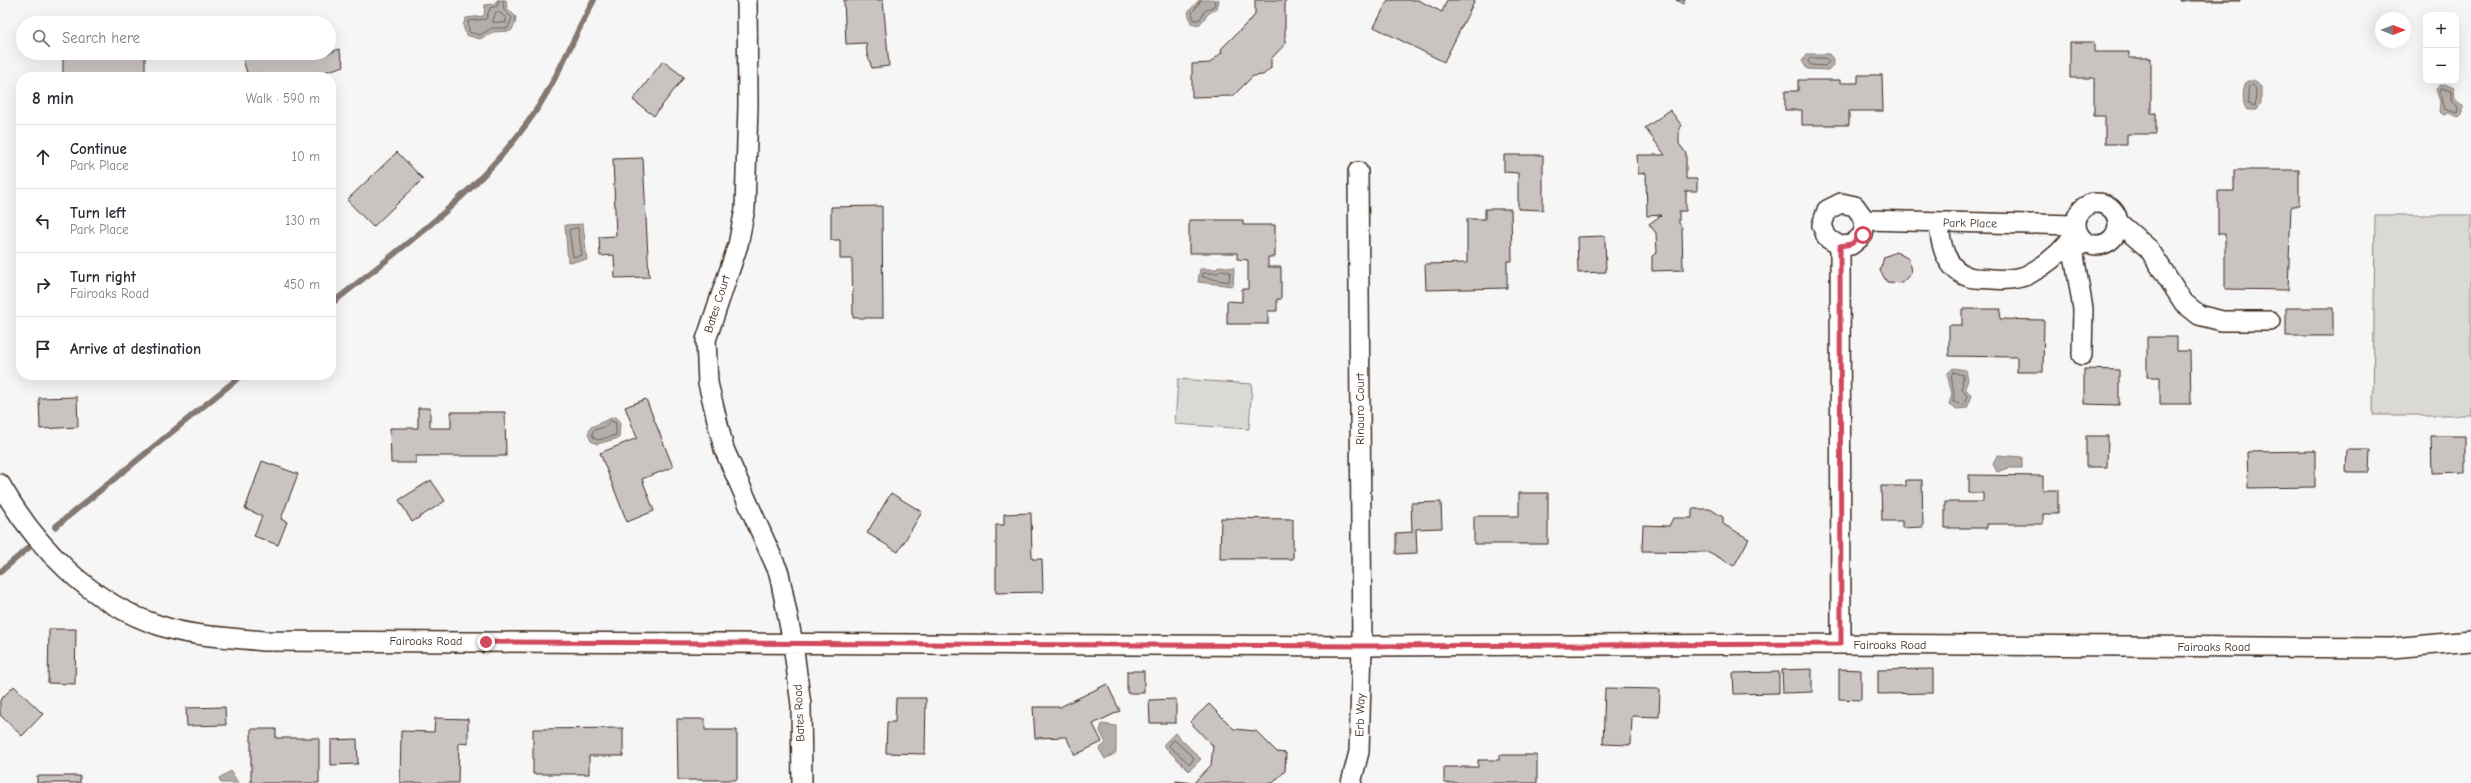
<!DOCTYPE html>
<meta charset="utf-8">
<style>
body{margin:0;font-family:"Comic Neue",sans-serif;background:#f2f2f3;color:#2b2b33}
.controls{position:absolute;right:12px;top:12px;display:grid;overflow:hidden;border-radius:8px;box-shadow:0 4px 16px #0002}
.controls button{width:36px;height:36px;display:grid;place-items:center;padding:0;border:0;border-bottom:1px solid #e1e1e2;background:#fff;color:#2b2b33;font:20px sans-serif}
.compass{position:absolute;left:2375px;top:12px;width:36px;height:36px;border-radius:50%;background:#fff;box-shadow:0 4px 16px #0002;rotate:90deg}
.stop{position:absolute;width:12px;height:12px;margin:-9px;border:3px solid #d1495b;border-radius:50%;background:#fff}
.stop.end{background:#d1495b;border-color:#fff;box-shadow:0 1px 4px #0008}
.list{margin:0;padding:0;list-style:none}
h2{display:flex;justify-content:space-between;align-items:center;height:52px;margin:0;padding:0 16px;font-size:17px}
h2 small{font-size:13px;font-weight:400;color:#7c7c81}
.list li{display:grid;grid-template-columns:26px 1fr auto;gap:12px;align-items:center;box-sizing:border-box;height:64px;padding:0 16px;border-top:1px solid #e1e1e2}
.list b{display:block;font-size:15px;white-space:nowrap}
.list p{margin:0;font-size:13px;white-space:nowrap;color:#7c7c81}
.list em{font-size:13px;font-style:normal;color:#7c7c81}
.icon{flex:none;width:22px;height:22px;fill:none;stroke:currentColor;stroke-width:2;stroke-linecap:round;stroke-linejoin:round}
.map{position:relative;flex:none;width:2471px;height:783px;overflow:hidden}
.search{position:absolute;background:#fff;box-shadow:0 4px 16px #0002;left:16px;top:16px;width:320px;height:44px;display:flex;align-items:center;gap:10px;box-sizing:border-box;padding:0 14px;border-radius:22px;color:#7c7c81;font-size:15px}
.panel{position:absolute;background:#fff;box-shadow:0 4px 16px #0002;left:16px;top:72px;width:320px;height:308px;border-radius:16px}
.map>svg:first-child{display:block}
.green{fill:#dbd9d6;stroke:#8b827a}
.water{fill:#b4aeaa;stroke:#847972}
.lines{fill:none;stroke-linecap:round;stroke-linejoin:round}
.shore{stroke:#6b5f56;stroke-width:1}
.stream{stroke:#847972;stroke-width:6}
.building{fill:#c9c3c1;stroke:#3b2a1e}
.minor-casing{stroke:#3b2a1e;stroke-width:22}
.minor{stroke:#fff;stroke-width:19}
.route{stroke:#d1495b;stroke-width:5}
.labels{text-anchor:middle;stroke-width:3;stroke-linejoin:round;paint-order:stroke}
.street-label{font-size:12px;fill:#3b2a1e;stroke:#fff}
</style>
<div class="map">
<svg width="2471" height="783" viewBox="0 0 2471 783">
<rect width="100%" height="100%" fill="#f7f6f6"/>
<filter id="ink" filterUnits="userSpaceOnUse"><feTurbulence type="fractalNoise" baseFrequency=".025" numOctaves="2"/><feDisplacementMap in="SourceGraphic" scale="8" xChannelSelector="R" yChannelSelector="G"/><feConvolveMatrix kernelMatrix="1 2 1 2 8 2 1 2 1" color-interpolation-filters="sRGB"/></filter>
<g filter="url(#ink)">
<!-- green -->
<path class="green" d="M2375,215h96v200h-98z
M1178,379l74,5 -3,45 -74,-5z"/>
<!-- water -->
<path class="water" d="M497,0h9l1,8 9,9 -1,7 -4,7 -18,1 -13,7 -14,-4 -3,-10 3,-7 18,-2 1,-11 9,-1z
M1199,0h20l-2,9 -8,4 -10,12 -8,-2 -3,-11z
M1807,54h22l4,5v6l-5,5 -21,-1 -5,-8z
M2247,81h8l6,6v16l-4,7h-10c-5,-5 -5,-24 0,-29z
M2445,84l9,4 1,11 8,7v7l-4,4 -10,-4 -5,2 -5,-3 1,-10 -4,-13 4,-4z
M583,224l4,36 -19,2 -3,-37z
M1219,266l15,2 -1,18 -35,-4 2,-13h17z
M1953,368l13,2 2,10 -3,8 7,8 -5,12 -10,1 -8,-5 3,-10 -5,-20z
M615,417l5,5 -1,16 -22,6 -6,-3 -3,-7 3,-7c5,-2 21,-10 24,-10z
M1998,455l24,2v11h-14l-11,4 -4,-8z
M1102,724l14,2v27l-11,6 -6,-10 7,-6 -6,-12z
M1175,733l26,26 -12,12 -26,-26z
M231,771l7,12h-17l-2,-5z"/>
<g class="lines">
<!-- shore -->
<path class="shore" d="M499,0l-2,6 -7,2 -4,11 -18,2 1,11 11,3 12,-7h16l4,-10 -8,-8 -1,-10
M1201,0l-9,13 2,7h5l7,-10 8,-4 1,-6
M496,12h3l7,6v5l-13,-1z
M1811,58h14l4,4 -4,4 -14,-1 -3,-3z
M2249,85h4l3,4 -1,17 -7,-2z
M2442,88l9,3v9l8,8 -1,5 -14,-4 -4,-15z
M578,228l4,27 -9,2 -4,-27z
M1222,270l8,2 -1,10 -27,-5 1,-4h14z
M1953,372l10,3 -1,14 5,7 -3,9 -11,-3c4,-12 -5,-24 0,-30z
M611,421l5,2v12l-18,5 -4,-2 -2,-4 2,-4 10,-3z
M1174,740l20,18 -4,6 -21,-18z"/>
<!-- stream -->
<path class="stream" d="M331,304c70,-56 144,-108 197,-182 27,-37 44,-82 66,-122
M55,527l187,-152
M0,572l32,-27"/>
</g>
<!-- building -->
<path class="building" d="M844,0h39l6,66 -17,2 -5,-14 -1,-11 -20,1z
M1255,0h30v44l-14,15v9l-8,7 -10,1 -20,20 -41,1v-33l18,-1 12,-11 -1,-3 34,-34z
M1388,0h30l24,12 5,-12h28l-31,62 -70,-35z
M1676,0h9l-2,4z
M2180,0h60v1h-60z
M2070,42h24v10h35v6h22v55h5v21h-29v10h-22v-28h-11v-38h-24z
M339,49l5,17 -35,11h-49l-1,-4 -11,3 -7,-23h88z
M63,53h82v24h-82z
M663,61l21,16 -30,39 -21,-16z
M1858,75h24l1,36h-34v14h-47v-15h-17v-19h13v-11h42v3h18z
M1670,110l12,16 -3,2v16l7,9v26h11v12h-11v20h-7v12l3,5 1,42 -31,1v-15l5,-3 -1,-20 -7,-9 12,-9 -14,1 -1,-43 -8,1 -1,-19h28l-20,-27z
M397,152l26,27 -50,48 -26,-27z
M1504,155h39v55l-25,-1v-36l-14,-1z
M643,158l6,119 -34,1 -1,-23 -14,1 -1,-19 17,-1 -3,-77z
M2234,170h65v36h-8l-3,84 -63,-1v-55h-7v-43h16z
M882,206l1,112h-30l-1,-59h-12v-19h-9v-33z
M1485,209h26l1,52h-5v27l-81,2 -1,-26 42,-1v-44h18z
M1189,220h54v5h32v32h-7v10h13v32h-4v12h-9v13h-41v-23l15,1v-13h6v-29l-11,-1v-6h-48z
M1605,236l1,36 -28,1 -1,-36z
M1896,252l13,7 2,14 -9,10 -15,-1 -7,-11 4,-14z
M2286,308h47v28h-47z
M1962,309h39l-1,10 44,1 -1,52h-26v-15l-68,-1v-31h13z
M2147,337h30v14h13l1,53h-31v-27h-13z
M2084,369l35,1v35l-35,-1z
M77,397l1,30 -38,2 -1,-31z
M646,399l27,68 -31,12 12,32 -27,11 -27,-69 37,-15 -12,-31z
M418,408h12v20h21v-16h54l1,44h-90v7h-25l-1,-35h28z
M2086,436h22l-1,31h-21z
M2431,436h34v36l-33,1z
M2347,450h23l-1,22h-23z
M2315,451v36l-67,1 -1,-36z
M262,461l36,13 -17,45 6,3 -9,23 -24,-9 8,-20 -17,-7z
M1969,475l74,1v14h15v24h-15v10h-56v4h-42v-26h38v-9h-14z
M431,480l14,21 -33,21 -13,-22z
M1906,480h16l1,47 -21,1v-7h-20l-1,-35h25z
M891,493l31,19 -24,40 -31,-19z
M1519,493h29v51h-74v-28h45z
M1441,502l1,26 -26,1 1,24 -21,1v-21l16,-1 -1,-29z
M1692,509h18l13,8v7l26,15 -15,27 -25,-14 -67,-1 1,-26 26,1 4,-8h19z
M1031,513l1,46h10l1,33 -47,1v-68h8v-11z
M1221,518l72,1v40h-73z
M49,629h27l-1,55 -27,-1z
M1812,669v23l-29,1 -1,-23z
M1839,669l22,1v30l-22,-1z
M1933,669v24l-55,1v-24z
M1127,671h17v22h-17z
M1779,672v21l-45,1 -1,-21z
M1107,684l13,27 -27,13 9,18 -27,13 -9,-18 -31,1 -2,-31h27z
M14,686l29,28 -21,22 -22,-21v-15z
M1605,688l55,1 -1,28 -27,-1 -1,29 -28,-1z
M896,698h30l-1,56 -39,-1 1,-31h8z
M1176,699v24h-26l-1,-23z
M1209,704l25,25 22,2 21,21 9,1 -1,18 -12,12h-97v-2l18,2 17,-18 2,-19 -23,-24z
M225,707l1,18 -39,1 -1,-18z
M435,718l33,1v25l-9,-1 -1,40h-58l1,-52 33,1z
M677,719h28v11h32v50h-59z
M623,728v28h-34v18h-56v-45z
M251,729h25v9h43v45h-68z
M357,739l1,25 -27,1v-25z
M1499,755h38v28h-93v-16h34v-7h21z
M37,776h43v7h-43z"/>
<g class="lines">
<!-- minor casing -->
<g class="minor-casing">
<path id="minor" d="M747,0l1,105 -3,104 -7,36 -32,95 2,43 16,66 55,124 14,70 8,62 1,78
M2076 224a21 21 0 1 1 42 0a21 21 0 1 1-42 0Z
M1865,220l210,5
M1939,222c1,22 6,47 30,55 7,2 17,1 24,2 10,1 28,0 36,-5 19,-10 36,-25 47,-42
M2119,223l30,26 35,54 15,12 23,6h48
M1840,246l11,-1 12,-10 2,-15 -10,-14 -14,-3 -14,7 -5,15 5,13 13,8 1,398
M2082,355l1,-46 -9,-54 2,-8 10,-4
M0,484c35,62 91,120 161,142 32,11 68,11 102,15l1099,5 479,-2 551,4 79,-7
M1351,783l8,-31 3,-106 -4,-474"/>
</g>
<!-- minor -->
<use href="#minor" class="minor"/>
</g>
</g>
<g class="lines" filter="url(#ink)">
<!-- route -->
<path class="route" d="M486,642l876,4 479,-2 -1,-398 11,-2 12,-9"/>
</g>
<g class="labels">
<!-- street labels -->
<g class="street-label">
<text transform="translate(1970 223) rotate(1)" y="4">Park Place</text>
<text transform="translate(717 304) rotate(-72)" y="4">Bates Court</text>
<text transform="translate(1360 409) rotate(-90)" y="4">Rinauro Court</text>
<text x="426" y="645">Fairoaks Road</text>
<text x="1890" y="649">Fairoaks Road</text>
<text x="2214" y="651">Fairoaks Road</text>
<text transform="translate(799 713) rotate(-93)" y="4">Bates Road</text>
<text transform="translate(1360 715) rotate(-88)" y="4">Erb Way</text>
</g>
</g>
</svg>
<div class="controls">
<button>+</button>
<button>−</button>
</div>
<svg class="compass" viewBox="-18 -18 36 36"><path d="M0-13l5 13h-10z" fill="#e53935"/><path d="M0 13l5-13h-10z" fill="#7c7c81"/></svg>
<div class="stop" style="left:1863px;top:235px"></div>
<div class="stop end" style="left:486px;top:642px"></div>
<div class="search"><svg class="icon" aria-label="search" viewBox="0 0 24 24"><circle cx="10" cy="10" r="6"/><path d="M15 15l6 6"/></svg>Search here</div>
<section class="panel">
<h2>8 min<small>Walk · 590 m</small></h2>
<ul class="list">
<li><svg class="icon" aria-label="ahead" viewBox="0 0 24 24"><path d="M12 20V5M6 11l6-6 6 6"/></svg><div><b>Continue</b><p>Park Place</p></div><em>10 m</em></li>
<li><svg class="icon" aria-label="left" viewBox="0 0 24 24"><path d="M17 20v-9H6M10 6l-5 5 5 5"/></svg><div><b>Turn left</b><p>Park Place</p></div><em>130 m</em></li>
<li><svg class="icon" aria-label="right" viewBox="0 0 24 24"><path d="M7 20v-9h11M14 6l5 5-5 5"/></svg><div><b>Turn right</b><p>Fairoaks Road</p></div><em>450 m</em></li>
<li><svg class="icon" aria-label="arrive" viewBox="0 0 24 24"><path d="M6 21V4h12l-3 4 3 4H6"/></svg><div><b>Arrive at destination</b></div></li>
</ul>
</section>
</div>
